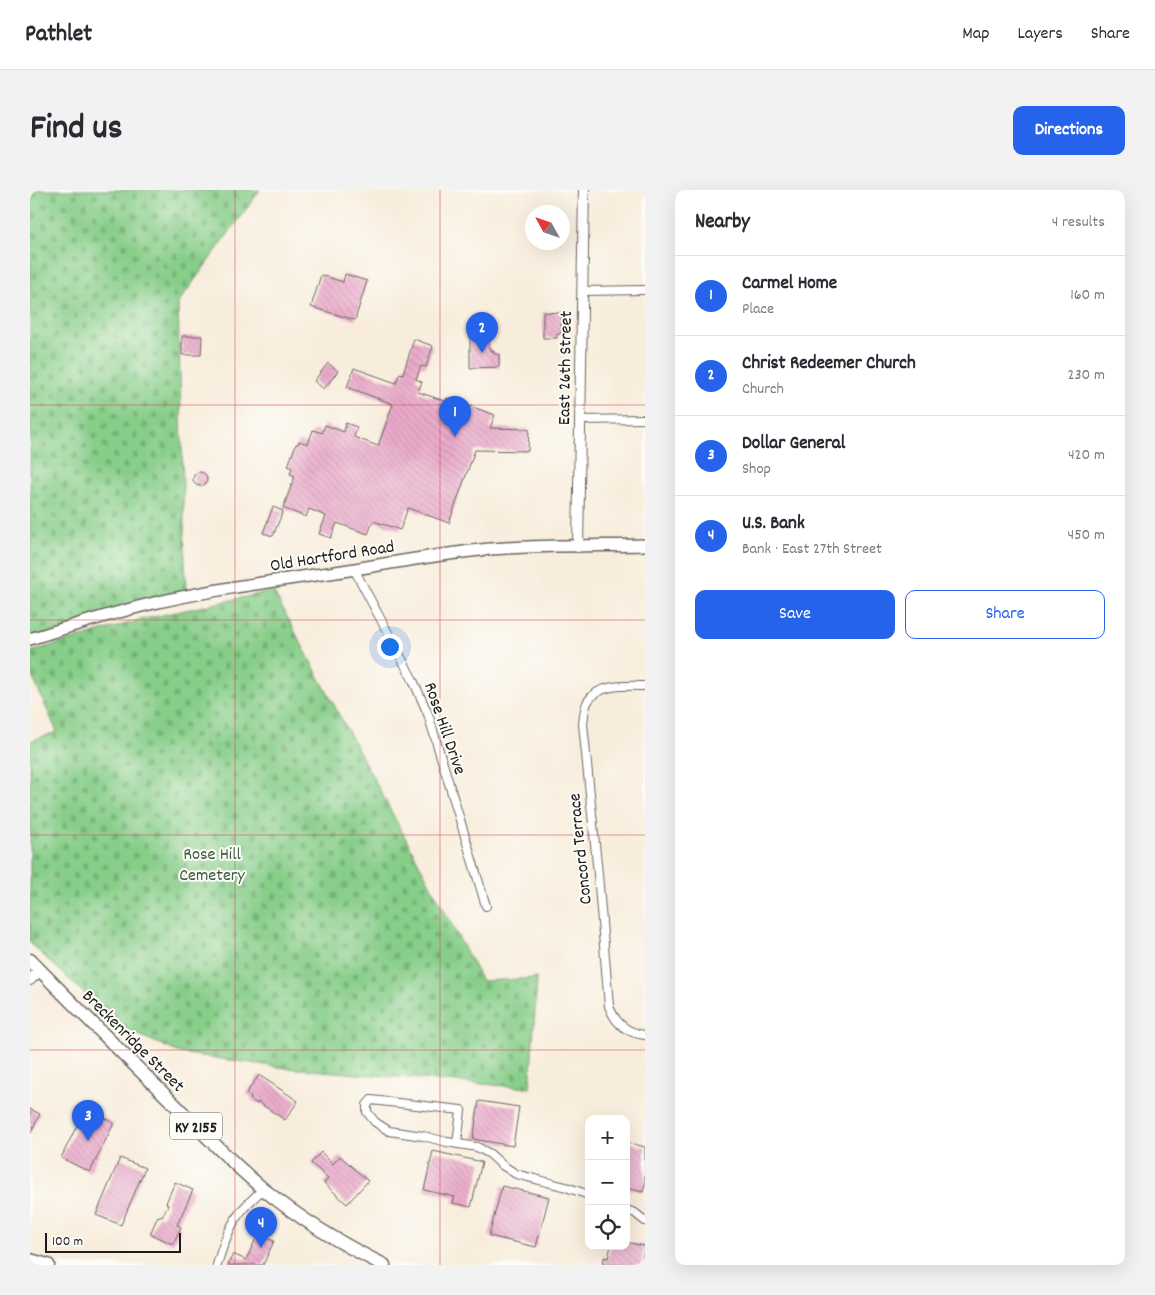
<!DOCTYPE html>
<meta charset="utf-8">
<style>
body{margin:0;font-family:Dekko,sans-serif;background:#f2f2f3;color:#2b2b33}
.controls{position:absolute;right:15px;bottom:15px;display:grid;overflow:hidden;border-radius:10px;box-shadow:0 5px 20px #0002}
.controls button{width:45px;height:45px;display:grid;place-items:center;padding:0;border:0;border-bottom:1px solid #e1e1e2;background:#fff;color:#2b2b33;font:25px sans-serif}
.compass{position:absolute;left:495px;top:15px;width:45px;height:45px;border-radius:50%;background:#fff;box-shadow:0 5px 20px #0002;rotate:310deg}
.scale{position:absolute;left:15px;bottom:12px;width:136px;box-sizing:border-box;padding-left:5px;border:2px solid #1c1c1c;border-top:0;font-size:14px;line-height:18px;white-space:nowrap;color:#1c1c1c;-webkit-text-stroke:4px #fdfcf7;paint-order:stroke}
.you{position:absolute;left:359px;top:456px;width:18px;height:18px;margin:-12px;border:4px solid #fff;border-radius:50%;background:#1a73e8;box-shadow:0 0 0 8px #1a73e833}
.badge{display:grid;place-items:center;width:32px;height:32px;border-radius:50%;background:#2563eb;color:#fff;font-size:16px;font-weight:700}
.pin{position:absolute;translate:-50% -41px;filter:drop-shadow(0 1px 2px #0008)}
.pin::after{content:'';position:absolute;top:26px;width:18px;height:15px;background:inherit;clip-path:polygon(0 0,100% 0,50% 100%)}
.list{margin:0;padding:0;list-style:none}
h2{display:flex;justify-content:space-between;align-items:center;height:65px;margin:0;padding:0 20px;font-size:21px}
h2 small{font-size:16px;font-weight:400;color:#7c7c81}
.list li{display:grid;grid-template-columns:32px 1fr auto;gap:15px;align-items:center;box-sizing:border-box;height:80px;padding:0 20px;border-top:1px solid #e1e1e2}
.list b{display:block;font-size:19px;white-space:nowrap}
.list p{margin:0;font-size:16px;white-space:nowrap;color:#7c7c81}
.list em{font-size:16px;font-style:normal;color:#7c7c81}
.actions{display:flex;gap:10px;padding:15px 20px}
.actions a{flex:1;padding:11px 0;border:1px solid #2563eb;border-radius:10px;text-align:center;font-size:18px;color:#2563eb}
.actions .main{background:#2563eb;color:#fff}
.icon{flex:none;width:28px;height:28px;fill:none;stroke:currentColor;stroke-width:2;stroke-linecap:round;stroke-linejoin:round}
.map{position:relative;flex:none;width:615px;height:1075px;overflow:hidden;border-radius:10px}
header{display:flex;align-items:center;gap:30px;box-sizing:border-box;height:70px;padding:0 25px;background:#fff;border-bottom:1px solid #e1e1e2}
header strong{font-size:24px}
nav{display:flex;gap:28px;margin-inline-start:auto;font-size:18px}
.intro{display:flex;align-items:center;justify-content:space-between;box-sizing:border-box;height:120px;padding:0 30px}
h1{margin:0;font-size:35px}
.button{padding:12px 22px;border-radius:10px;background:#2563eb;color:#fff;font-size:18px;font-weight:700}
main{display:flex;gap:30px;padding:0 30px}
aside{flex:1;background:#fff;border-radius:10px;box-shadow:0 5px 20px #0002}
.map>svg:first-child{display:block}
.cemetery{fill:url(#cemetery-stones);stroke:#527552}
.building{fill:url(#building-back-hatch)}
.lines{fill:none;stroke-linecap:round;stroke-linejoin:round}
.minor-casing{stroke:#69655f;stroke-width:10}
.tertiary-casing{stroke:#69655f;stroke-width:12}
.secondary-casing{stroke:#69655f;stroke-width:14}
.primary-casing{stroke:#69655f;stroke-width:15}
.minor{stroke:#fff;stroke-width:8}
.tertiary{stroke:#fff;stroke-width:10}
.secondary{stroke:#fff;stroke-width:11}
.primary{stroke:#fff;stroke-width:12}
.grid{fill:none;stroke:#d1495b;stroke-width:1;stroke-opacity:0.55}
.labels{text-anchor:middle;stroke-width:4;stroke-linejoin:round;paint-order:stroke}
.shield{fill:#fdfcf7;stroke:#605f5e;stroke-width:1}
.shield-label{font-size:16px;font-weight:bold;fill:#1c1c1c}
.street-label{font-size:18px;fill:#1c1c1c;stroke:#fdfcf7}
.park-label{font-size:18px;fill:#415a42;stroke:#fdfcf7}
</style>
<header>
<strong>Pathlet</strong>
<nav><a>Map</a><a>Layers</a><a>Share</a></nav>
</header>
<div class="intro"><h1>Find us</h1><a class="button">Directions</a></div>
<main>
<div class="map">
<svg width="615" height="1075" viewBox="0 0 615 1075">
<defs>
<pattern id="cemetery-stones" width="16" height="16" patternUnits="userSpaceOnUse" patternTransform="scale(1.25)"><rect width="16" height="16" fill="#87ce89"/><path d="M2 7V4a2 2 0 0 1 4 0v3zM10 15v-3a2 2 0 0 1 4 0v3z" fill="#74b076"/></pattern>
<pattern id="building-back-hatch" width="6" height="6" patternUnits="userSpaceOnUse" patternTransform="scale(1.25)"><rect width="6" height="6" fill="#eaabcb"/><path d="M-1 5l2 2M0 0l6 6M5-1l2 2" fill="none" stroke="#c893ae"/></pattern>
</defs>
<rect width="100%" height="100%" fill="#fdfcf7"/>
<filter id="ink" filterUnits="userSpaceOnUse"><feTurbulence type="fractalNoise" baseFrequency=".02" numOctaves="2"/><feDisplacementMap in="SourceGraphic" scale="10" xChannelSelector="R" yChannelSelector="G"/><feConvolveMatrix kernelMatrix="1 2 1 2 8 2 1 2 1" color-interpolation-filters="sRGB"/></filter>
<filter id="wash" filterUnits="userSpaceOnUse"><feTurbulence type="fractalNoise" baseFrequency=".0096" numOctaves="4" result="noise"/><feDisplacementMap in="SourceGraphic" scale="20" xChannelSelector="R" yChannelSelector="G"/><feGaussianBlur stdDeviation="1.12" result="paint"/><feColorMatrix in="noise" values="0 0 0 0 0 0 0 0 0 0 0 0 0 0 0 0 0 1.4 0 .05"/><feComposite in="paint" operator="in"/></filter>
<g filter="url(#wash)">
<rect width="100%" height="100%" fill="#f8eddc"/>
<!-- cemetery -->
<path class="cemetery" d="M0,0h230l-82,113 8,293 -156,43z
M243,401l209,390 55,-3 -7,110 -244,-20 -106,-15 -64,-28 -18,-19 -68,-63v-202l27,-9 -27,-61v-19l110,-32z"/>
<g id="blocks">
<!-- building -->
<path class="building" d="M315,84l22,7 -12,39 -44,-13 10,-32 22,7z
M513,122l19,1 -1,21h-4v4h-14z
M152,146h20l-1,19h-19z
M440,146h19v12h2v3h3v3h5v13l-29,1z
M384,149l19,7 -7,21 -5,-1 -5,13 6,3 -4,10 27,9 2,-3 48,17 -5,13 39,1 -1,22 -53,-1 -26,73 -41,-15 -8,22 -27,-9 -5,13 -31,-11 -6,15 -12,-4 7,-18 -17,-7 -3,8 -23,-9 12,-32 -5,-2 2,-6 -4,-2 8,-22h2l1,-3 9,3 5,-14 9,3 3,-8 19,7 2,-9 11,4 -3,10 24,9 15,-42 -46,-17 7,-19 42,15 4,-10 3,1z
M298,173l10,8 -14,18 -10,-8z
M163 289a7 7 0 1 1 14 0a7 7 0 1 1-14 0Z
M243,317l10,4 -10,25 -10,-3z
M229,885l39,26 -13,19 -27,-18 -1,2 -7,-5 1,-2 -5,-3z
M449,911l40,6 -6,39 -40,-7z
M0,919l10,5 -10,20z
M55,919l29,14 -24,49 -29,-14z
M596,952l19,5v37l-2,8 -17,-4z
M403,961l49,11 -11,45 -18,-4 2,-6 -31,-7z
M291,962l12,12 7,-8 28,25 -21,23 -23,-21 4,-5 -17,-15z
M90,968l25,10 -24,57 -25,-10z
M145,992l18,8 -16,35 4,2 -8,17 -23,-10 8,-18 4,1 6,-12 -2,-2z
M472,996l47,11 -13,50 -47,-11z
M228,1044l16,7 -11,24h-35l5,-11 13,6z
M596,1052l19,4 -4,19h-38l1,-8 4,1 3,-12h15z"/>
</g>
</g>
<g filter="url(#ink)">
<use href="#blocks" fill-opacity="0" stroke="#69655f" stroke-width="1"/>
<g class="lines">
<!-- minor casing -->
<g class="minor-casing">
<path id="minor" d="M552,101l63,-1
M549,230l66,-1
M324,379l59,111 15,34 58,192
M615,496c-18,0 -45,-3 -57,15 -4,7 -4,15 -5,23l15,150 11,132c6,17 18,27 36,29
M427,954l4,-34 -90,-10 -4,5v7l8,10 14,9 34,5 24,6 30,5 13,7 12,11 14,9 50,13 23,8
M596,1020l9,3 10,8
M187,1075c5,-17 11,-36 22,-51 6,-9 16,-17 24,-25"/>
</g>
<!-- tertiary casing -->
<g class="tertiary-casing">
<path id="tertiary" d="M548,357l6,-357
M0,790l10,-10"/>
</g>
<!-- secondary casing -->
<g class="secondary-casing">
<path id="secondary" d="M0,449c41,-13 82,-26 124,-36 60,-14 121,-22 182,-31 51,-8 102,-18 154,-23 51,-4 104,-3 155,-4"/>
</g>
<!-- primary casing -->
<g class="primary-casing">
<path id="primary" d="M0,770c46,47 92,93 139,139 31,30 60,62 93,89 38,31 79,56 122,77
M0,1070l18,5"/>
</g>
<!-- minor -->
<use href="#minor" class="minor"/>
<!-- tertiary -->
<use href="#tertiary" class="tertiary"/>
<!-- secondary -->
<use href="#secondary" class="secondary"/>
<!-- primary -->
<use href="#primary" class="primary"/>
</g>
</g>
<!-- grid -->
<path class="grid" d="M205,0v1075M410,0v1075M0,215h615M0,430h615M0,645h615M0,860h615"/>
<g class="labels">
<!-- shield labels -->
<rect class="shield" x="140" y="922.5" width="52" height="27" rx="4"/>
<g class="shield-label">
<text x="166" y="942">KY 2155</text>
</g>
<!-- street labels -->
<g class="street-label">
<text transform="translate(534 178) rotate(-89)" y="6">East 26th Street</text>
<text transform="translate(302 365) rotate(-9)" y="6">Old Hartford Road</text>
<text transform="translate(416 538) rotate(71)" y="6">Rose Hill Drive</text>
<text transform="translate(549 659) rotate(-96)" y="6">Concord Terrace</text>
<text transform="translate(104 850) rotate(45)" y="6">Breckenridge Street</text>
</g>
<!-- park labels -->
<g class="park-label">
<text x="182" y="669">Rose Hill<tspan x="182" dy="21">Cemetery</tspan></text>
</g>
</g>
</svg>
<div class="controls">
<button>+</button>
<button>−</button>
<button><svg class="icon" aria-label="locate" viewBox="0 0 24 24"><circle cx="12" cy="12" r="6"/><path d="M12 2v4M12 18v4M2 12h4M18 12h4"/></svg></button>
</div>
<svg class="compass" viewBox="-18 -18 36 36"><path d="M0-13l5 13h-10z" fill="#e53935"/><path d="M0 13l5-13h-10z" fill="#7c7c81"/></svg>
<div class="scale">100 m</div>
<div class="you"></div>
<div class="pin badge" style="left:425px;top:247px">1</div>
<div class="pin badge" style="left:452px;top:163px">2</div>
<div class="pin badge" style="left:58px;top:951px">3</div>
<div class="pin badge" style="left:231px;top:1058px">4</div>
</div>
<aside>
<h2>Nearby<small>4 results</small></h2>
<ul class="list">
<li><span class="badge">1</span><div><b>Carmel Home</b><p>Place</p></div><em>160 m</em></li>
<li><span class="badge">2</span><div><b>Christ Redeemer Church</b><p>Church</p></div><em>230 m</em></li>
<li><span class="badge">3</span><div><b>Dollar General</b><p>Shop</p></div><em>420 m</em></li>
<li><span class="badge">4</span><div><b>U.S. Bank</b><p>Bank · East 27th Street</p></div><em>450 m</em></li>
</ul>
<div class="actions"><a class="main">Save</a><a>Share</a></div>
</aside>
</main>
